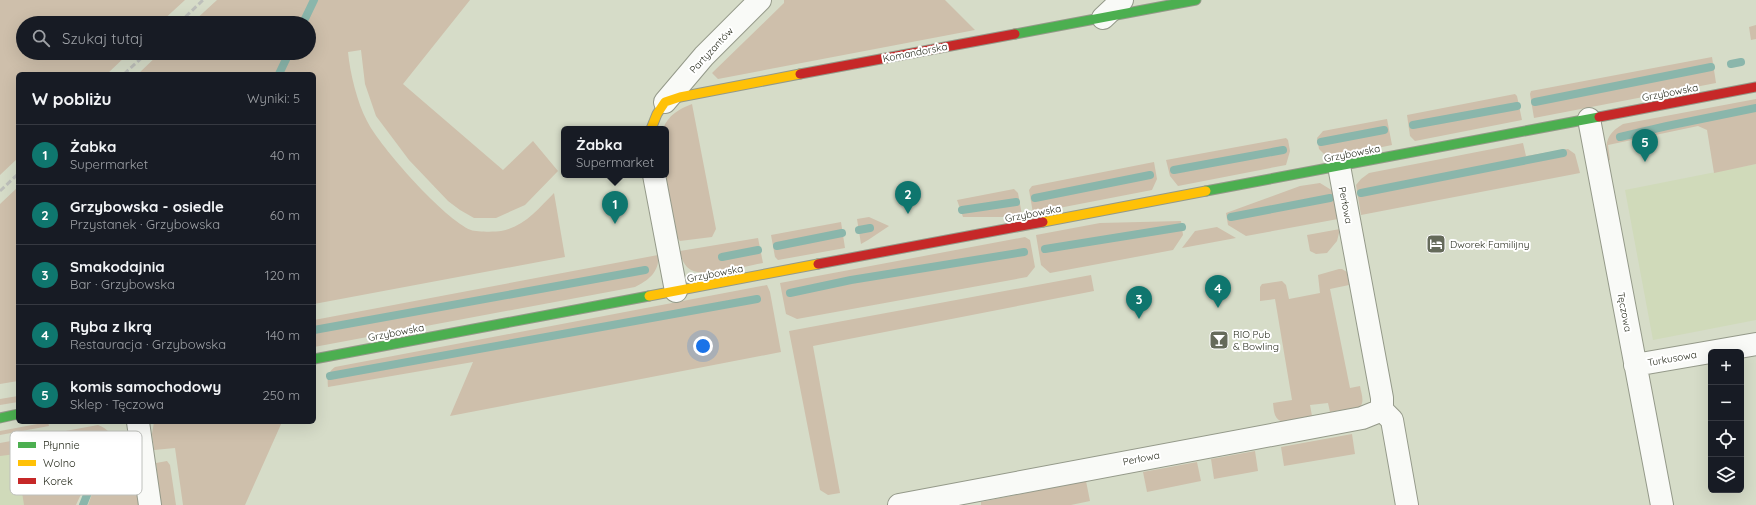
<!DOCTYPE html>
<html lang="pl">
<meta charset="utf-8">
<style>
body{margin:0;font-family:Quicksand,sans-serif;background:#20242c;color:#f1f3f6}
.controls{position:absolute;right:12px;bottom:12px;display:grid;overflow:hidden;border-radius:6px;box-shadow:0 4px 16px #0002}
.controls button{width:36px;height:36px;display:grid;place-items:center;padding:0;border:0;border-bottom:1px solid #363941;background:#171b24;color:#f1f3f6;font:20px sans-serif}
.you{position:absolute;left:703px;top:346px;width:14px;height:14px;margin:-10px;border:3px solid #fff;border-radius:50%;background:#1a73e8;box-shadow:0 0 0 6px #1a73e833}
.badge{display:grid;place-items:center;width:26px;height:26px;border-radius:50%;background:#0f766e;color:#fff;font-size:13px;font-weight:700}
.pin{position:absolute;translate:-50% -33px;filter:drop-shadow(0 1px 2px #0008)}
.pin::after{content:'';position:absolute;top:21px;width:14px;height:12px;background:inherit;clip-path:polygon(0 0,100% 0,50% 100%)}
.popup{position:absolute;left:561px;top:126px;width:108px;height:52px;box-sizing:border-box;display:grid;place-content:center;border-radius:6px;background:#171b24;filter:drop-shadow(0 1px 3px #0005);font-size:13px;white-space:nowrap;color:#9ea1a6}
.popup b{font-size:15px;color:#f1f3f6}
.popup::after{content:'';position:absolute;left:50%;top:100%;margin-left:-8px;border:8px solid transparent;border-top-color:#171b24}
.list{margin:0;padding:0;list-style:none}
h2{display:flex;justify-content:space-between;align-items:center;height:52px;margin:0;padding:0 16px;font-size:17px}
h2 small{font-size:13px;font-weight:400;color:#9ea1a6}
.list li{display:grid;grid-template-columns:26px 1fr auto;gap:12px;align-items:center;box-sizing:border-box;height:60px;padding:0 16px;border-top:1px solid #363941}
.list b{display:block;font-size:15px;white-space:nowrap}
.list p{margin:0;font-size:13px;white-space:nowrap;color:#9ea1a6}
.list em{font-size:13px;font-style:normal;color:#9ea1a6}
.icon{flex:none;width:22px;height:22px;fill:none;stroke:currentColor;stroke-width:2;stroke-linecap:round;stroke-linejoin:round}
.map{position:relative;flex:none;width:1756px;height:505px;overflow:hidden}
.search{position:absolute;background:#171b24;box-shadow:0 4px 16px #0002;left:16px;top:16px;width:300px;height:44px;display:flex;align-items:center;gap:10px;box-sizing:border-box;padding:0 14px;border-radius:22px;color:#9ea1a6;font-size:15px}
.panel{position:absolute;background:#171b24;box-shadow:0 4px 16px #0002;left:16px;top:72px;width:300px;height:352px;border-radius:6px}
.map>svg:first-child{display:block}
.built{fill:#d0daba}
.green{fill:#cebfab}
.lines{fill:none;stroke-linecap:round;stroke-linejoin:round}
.stream{stroke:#8ab6ab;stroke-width:8}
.street-casing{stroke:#949989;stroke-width:24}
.fast-casing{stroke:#949989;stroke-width:11}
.slow-casing{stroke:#949989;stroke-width:11}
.jam-casing{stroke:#949989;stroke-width:11}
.street{stroke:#f9faf7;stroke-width:22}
.fast{stroke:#4caf50;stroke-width:9}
.slow{stroke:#ffc107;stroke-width:9}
.jam{stroke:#c62828;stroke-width:9}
.rail{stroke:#bdbfba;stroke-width:3;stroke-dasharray:6 3;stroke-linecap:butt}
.labels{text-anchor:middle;stroke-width:4;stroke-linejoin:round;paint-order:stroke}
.street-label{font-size:10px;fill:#282c1e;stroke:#fff}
.poi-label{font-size:10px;fill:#282c1e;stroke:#fff;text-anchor:start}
.key{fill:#fff;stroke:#bec0bc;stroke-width:1}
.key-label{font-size:11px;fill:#282c1e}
</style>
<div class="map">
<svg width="1756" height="505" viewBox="0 0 1756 505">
<rect width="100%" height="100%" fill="#d6dcc8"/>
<!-- built -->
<path class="built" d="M1756,164v156l-103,20 -28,-150z
M28,448l6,57h-34v-53z"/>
<!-- green -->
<path class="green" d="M0,0h185l-25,23h-137v30h106l-22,21h-89v84l-18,17z
M217,0h253l-67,84 100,86 30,-29 25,30 -33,34 -29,13h-22l-14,-8 -12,-9 -39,-41 -33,-44 -11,-32 -4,-34 -13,2c2,21 9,50 19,69 13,26 78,99 104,109 5,2 25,2 30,1 23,-4 37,-22 53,-38l11,64 -251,47v-230h-176l22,-21h149v-30h-117z
M784,0h161l30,30 -257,49 -6,-6 72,-70z
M1756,25v14l-5,1 -2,-13z
M1712,57l4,26 -182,35 -4,-24 1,-3z
M1515,94l2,2 5,24 -107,21 -5,-5 -3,-21z
M1756,99v65l-42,9 -7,-43 -9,-4 -90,19 2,15 -3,1c-2,-18 -1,-27 16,-37z
M692,104l24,125 -4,8 -32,4 -2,-2 -13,-64 1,-46h-3c5,-14 16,-20 29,-25z
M1387,119l5,26 -64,13 -9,-9 -2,-11 6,-7z
M1286,138l2,2 2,11 -4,14 -108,21 -8,-10 -4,-16z
M1523,143l3,13 42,-7 7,5 5,19 -219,42 -5,-30 5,-6 8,-6z
M1154,162l3,17 -5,11 -119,23 -4,-23 3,-4z
M1320,183l13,8 5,28 -92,17 -18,-11 -2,-12 74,-27z
M18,187v194l-18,3v-180z
M1014,189l4,4 4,22 -10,2h-49l-6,-17z
M869,217l20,9 -21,14 -7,4 -4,-25z
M1181,221l2,14 -10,15 -123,23 -9,-8 -5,-30 64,-12z
M841,222l4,26 -67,12 -3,-3 -4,-22z
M1217,227l19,11 -54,10 13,-17z
M1340,229l-3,12 -10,12 -11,1 -6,-3 -3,-16z
M1025,237l5,3 5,27 -8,10 -230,42 -11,-5 -6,-31z
M758,238l5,25c-18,3 -57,15 -72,7 -7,-4 -10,-12 -11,-19z
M658,255c2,16 -9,25 -23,32l-321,60v-27z
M1339,269h3l5,3 2,13 -19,4 20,99 10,-2c1,7 5,15 0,21l-30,5 -2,-9 -18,2 2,11 -28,6c-10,-2 -10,-10 -11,-19l19,-3 -17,-101 -15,2v-14l2,-3 20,-3 4,4 3,14 31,-6 -2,-18z
M1091,275l3,16 -281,55 27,147 -12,2 -8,-5 -31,-159z
M767,285l3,7 11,60 -331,64 23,-54 -145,25c-1,-9 0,-15 7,-20z
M18,396v6l-18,3v-6z
M48,422l1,4 -49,9v-4z
M154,422h128l-37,83h-62l-8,-57 -21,2 -2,-16z
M98,425c20,8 18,24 21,42l14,-1 6,39h-51l12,-33v-34l-10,1 -2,40 -12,26h-52l-8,-51 -16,2v-13z
M1352,434l3,20 -71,12 -3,-19z
M1255,451l3,20 -44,8 -3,-20z
M167,461l3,4 6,40h-15l-5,-42z
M1197,462l4,19 -54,11 -4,-20z
M1086,481l4,20 -19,4h-90v-3z"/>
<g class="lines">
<!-- stream -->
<path class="stream" d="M303,23l11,-23
M1731,64l10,-2
M279,74l10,-21
M1535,102l176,-35
M1413,125l104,-19
M1620,137l47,-11 89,-18
M1321,142l63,-12
M1174,170l109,-20
M1361,193l202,-40
M1035,198l115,-23
M962,210l54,-8
M1231,217l99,-19
M859,230l11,-2
M777,246l65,-13
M1045,249l137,-22
M722,257l36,-7
M790,293l61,-13 173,-28
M314,330l331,-60
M330,376l427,-77
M83,505l10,-25 3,-18 -1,-25"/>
<!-- street casing -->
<g class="street-casing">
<path id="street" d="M1103,18l19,-18
M665,102l39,-46 56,-56
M1589,119l73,386
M1339,166l43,232v12l10,10 15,85
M654,175l22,116
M1635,365l121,-21
M138,422l12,83
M899,505l463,-87 20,-8"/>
</g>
<!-- fast casing -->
<g class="fast-casing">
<path id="fast" d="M1015,34l181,-34
M1206,191l393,-74
M314,359l335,-63
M0,418l18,-4"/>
</g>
<!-- slow casing -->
<g class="slow-casing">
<path id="slow" d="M651,129l6,-15 8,-12 15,-5 120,-23
M1043,222l163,-31
M649,296l169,-32"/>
</g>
<!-- jam casing -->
<g class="jam-casing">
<path id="jam" d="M800,74l215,-40
M1599,117l157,-30
M818,264l225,-42"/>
</g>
<!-- street -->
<use href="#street" class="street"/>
<!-- fast -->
<use href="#fast" class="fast"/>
<!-- slow -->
<use href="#slow" class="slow"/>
<!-- jam -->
<use href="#jam" class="jam"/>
<!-- rail -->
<path class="rail" d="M179,23l24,-23
M124,74l23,-21
M0,191l18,-17"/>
</g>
<!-- icons -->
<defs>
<g id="hotel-square" transform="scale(1)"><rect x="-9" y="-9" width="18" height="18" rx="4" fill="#656a5a" stroke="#fff"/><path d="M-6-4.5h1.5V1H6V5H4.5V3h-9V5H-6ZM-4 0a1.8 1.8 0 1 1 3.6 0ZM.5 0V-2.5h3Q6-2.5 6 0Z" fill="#fff"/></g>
<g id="bar-square" transform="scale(1)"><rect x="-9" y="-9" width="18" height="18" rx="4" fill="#656a5a" stroke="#fff"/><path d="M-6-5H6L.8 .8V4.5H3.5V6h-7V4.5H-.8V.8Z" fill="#fff"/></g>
</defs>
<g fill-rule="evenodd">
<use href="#hotel-square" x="1436" y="244"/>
<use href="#bar-square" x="1219" y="340"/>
</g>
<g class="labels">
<!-- street labels -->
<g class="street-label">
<text transform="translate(711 50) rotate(-47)" y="4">Partyzantów</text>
<text transform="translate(915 52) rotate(-11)" y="4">Komandorska</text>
<text transform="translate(1670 92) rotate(-11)" y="4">Grzybowska</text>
<text transform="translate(1352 153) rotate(-11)" y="4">Grzybowska</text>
<text transform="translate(1346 205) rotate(79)" y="4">Perłowa</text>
<text transform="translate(1033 213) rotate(-11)" y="4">Grzybowska</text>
<text transform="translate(715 273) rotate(-11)" y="4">Grzybowska</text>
<text transform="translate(1625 312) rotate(79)" y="4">Tęczowa</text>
<text transform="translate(396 332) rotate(-11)" y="4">Grzybowska</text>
<text transform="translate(1672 358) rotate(-10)" y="4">Turkusowa</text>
<text transform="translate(1141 458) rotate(-11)" y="4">Perłowa</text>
</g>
<!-- poi labels -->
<g class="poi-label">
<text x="1450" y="248">Dworek Familijny</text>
<text x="1233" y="338">RIO Pub<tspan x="1233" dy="12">&amp; Bowling</tspan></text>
</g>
</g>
<!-- legend -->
<rect x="10" y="431" width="132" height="64" rx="6" class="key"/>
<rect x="18" y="442" width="18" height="6" fill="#4caf50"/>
<rect x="18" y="460" width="18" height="6" fill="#ffc107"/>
<rect x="18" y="478" width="18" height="6" fill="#c62828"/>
<g class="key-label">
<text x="43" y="449">Płynnie</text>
<text x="43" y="467">Wolno</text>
<text x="43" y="485">Korek</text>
</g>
</svg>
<div class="controls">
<button>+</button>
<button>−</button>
<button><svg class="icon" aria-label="locate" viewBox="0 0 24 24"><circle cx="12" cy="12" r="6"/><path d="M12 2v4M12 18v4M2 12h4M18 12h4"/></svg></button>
<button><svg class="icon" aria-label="layers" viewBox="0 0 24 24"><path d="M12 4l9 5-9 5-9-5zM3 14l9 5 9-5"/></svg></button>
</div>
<div class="you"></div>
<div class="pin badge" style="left:615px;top:224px">1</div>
<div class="popup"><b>Żabka</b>Supermarket</div>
<div class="pin badge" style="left:908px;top:214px">2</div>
<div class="pin badge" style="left:1139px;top:319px">3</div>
<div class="pin badge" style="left:1218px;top:308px">4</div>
<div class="pin badge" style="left:1645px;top:162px">5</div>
<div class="search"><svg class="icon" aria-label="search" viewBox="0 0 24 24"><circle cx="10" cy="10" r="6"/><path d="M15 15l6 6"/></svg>Szukaj tutaj</div>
<section class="panel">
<h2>W pobliżu<small>Wyniki: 5</small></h2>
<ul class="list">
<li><span class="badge">1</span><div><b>Żabka</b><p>Supermarket</p></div><em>40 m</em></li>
<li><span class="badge">2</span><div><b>Grzybowska - osiedle</b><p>Przystanek · Grzybowska</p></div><em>60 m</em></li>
<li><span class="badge">3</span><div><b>Smakodajnia</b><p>Bar · Grzybowska</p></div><em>120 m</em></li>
<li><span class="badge">4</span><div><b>Ryba z Ikrą</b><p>Restauracja · Grzybowska</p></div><em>140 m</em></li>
<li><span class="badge">5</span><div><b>komis samochodowy</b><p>Sklep · Tęczowa</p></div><em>250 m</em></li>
</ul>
</section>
</div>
